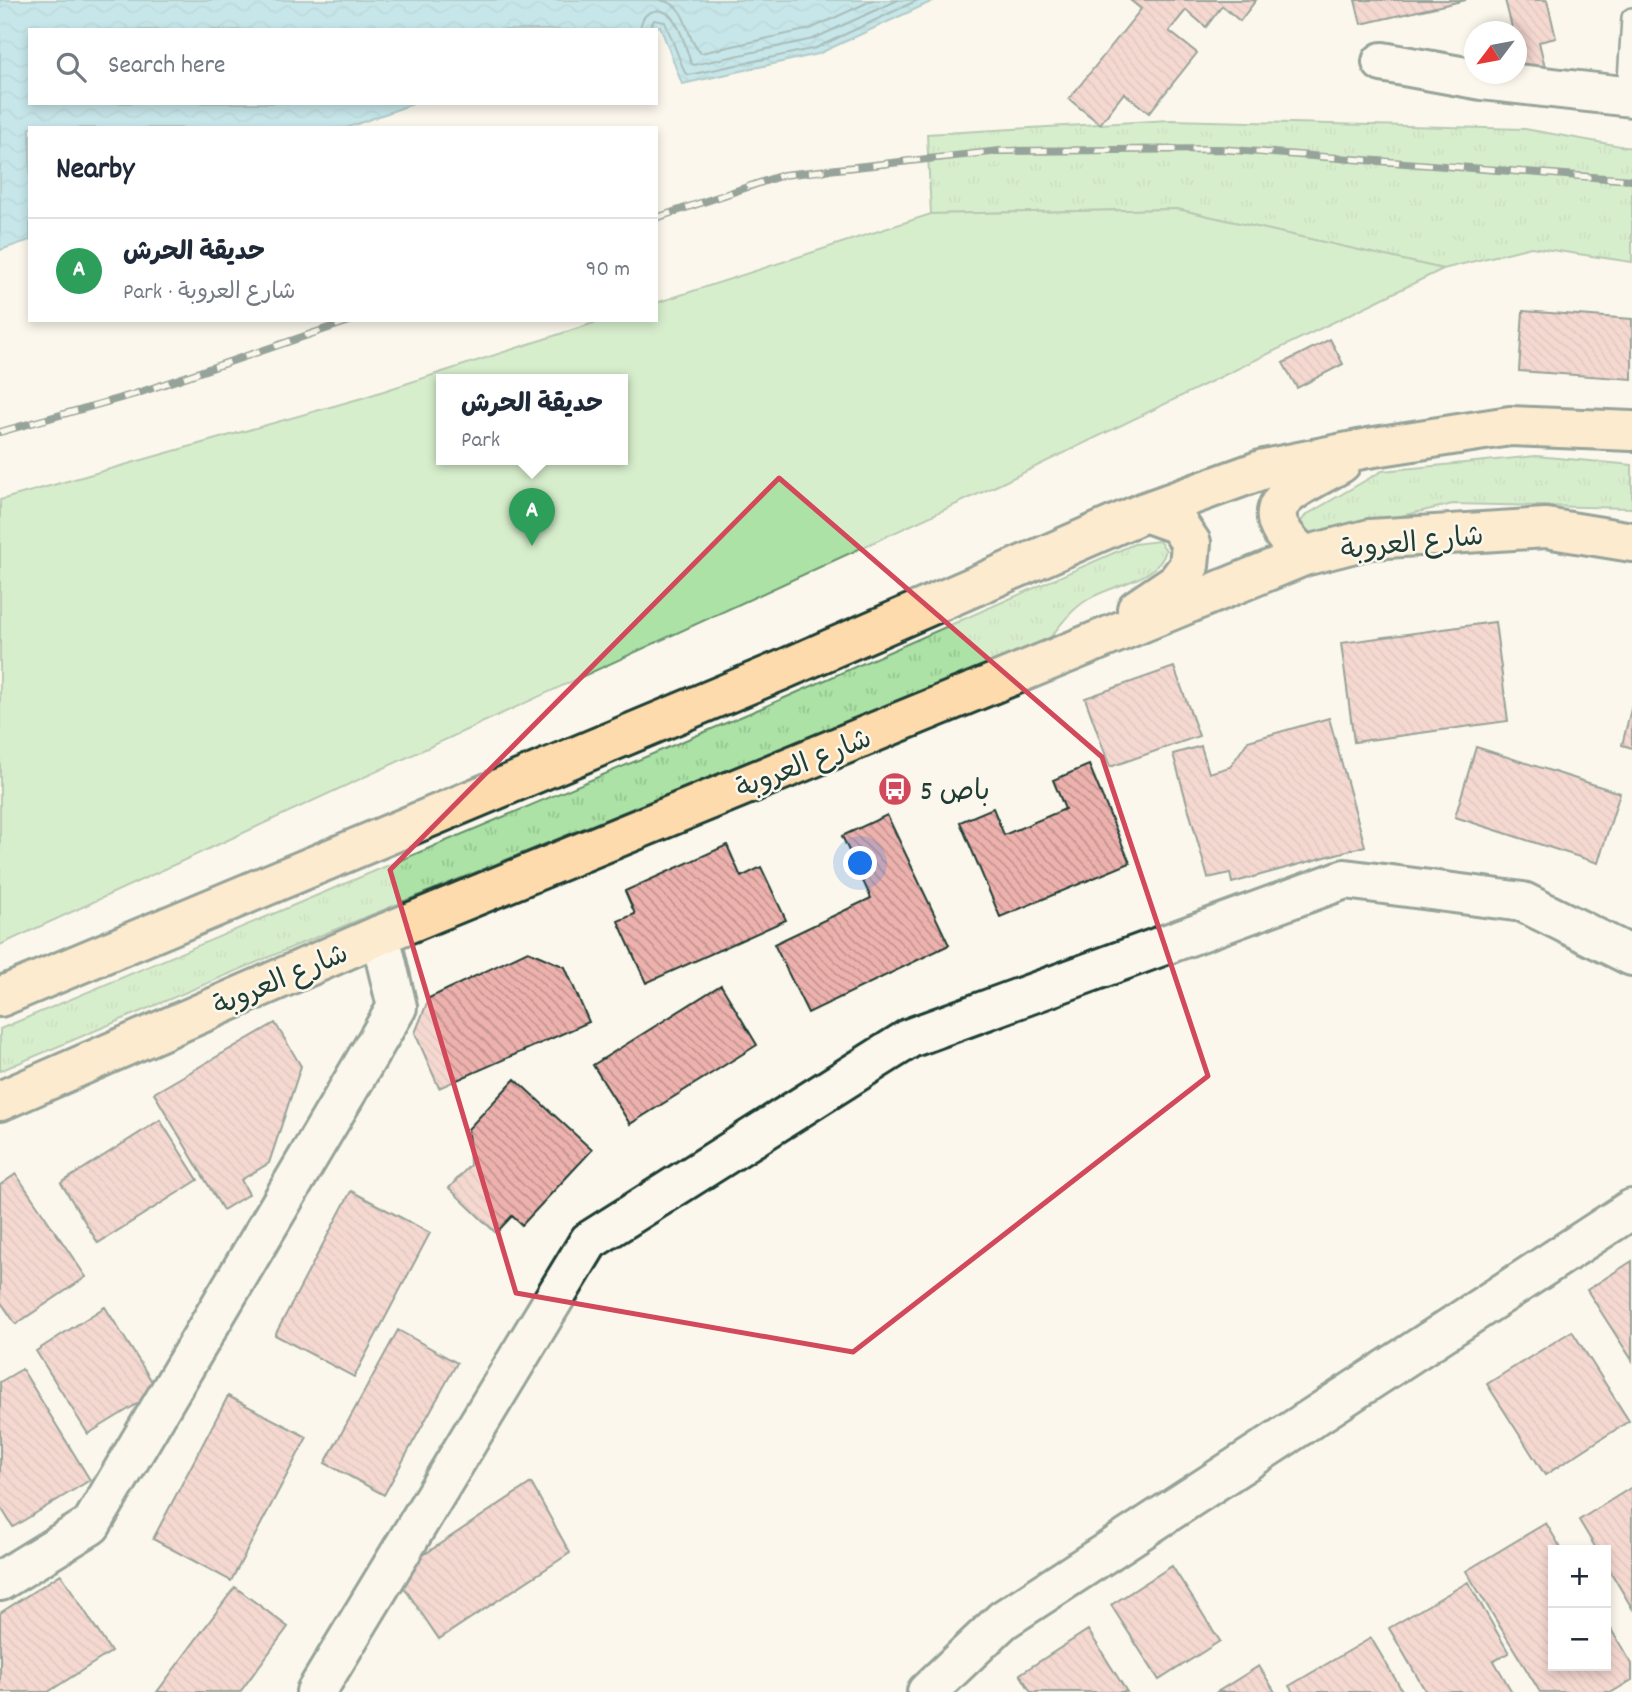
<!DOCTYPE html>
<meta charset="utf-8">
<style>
body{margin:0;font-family:Dekko,"Playpen Sans Arabic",sans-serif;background:#f6f6f7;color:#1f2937}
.controls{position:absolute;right:21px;bottom:21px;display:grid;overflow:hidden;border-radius:0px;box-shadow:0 4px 10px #0003}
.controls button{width:63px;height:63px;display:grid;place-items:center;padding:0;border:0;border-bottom:2px solid #e0e1e3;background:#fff;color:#1f2937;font:35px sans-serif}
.compass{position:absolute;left:1464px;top:21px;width:63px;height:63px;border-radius:50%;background:#fff;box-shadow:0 4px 10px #0003;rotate:238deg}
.you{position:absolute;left:861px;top:864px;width:24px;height:24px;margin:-18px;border:5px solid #fff;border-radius:50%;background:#1a73e8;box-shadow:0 0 0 10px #1a73e833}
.badge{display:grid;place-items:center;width:46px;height:46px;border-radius:50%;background:#d1495b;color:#fff;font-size:23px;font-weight:700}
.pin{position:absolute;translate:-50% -58px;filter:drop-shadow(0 2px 4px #0008)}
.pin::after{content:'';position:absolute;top:37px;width:24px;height:21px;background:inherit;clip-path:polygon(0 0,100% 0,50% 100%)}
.popup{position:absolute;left:436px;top:374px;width:192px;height:91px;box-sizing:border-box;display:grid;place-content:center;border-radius:0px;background:#fff;filter:drop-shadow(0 2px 5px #0005);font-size:23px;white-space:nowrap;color:#747a83}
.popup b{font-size:26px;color:#1f2937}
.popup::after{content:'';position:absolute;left:50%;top:100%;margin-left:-14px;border:14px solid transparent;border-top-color:#fff}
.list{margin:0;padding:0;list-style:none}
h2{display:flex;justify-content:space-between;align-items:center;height:91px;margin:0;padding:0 28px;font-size:30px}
h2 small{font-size:23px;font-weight:400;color:#747a83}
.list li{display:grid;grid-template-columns:46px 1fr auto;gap:21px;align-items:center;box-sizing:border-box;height:105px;padding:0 28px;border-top:2px solid #e0e1e3}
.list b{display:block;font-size:26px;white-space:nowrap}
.list p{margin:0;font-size:23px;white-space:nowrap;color:#747a83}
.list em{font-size:23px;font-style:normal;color:#747a83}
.icon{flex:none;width:38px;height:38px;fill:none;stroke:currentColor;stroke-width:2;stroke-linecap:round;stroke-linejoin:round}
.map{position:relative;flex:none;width:1632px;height:1692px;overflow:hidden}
.search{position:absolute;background:#fff;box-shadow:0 4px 10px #0003;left:28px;top:28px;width:630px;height:77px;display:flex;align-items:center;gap:18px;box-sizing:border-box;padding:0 24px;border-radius:0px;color:#747a83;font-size:26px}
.panel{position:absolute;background:#fff;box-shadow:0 4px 10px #0003;left:28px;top:126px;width:630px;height:196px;border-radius:0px}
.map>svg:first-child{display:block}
.grass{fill:url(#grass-tufts);stroke:#66906c;stroke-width:2}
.park{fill:#ace2a5;stroke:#66906c;stroke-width:2;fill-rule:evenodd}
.water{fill:url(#water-waves);stroke:#5d969e;stroke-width:2}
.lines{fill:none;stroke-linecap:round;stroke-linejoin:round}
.shore{stroke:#48787b;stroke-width:2}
.building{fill:url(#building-back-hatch);stroke:#1f3d34;stroke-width:2}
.lane-casing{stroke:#1f3d34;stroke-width:24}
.street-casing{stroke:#1f3d34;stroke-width:44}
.primary-casing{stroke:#1f3d34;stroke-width:44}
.lane{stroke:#fbf7ec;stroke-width:19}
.street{stroke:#fbf7ec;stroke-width:38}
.primary{stroke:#fedbac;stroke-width:38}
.rail-casing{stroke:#1f3d34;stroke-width:8}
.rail{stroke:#fbf7ec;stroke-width:5;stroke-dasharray:16;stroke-linecap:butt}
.marked{fill:none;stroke:#d1495b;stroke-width:5;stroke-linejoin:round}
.labels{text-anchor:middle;stroke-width:5;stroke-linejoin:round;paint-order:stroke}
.street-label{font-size:28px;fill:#1f3d34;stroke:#fbf7ec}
.poi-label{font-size:28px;fill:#1f3d34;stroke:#fbf7ec;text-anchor:start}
</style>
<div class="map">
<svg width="1632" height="1692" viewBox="0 0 1632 1692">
<defs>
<pattern id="grass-tufts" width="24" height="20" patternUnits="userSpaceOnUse" patternTransform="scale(1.75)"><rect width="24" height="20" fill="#ace2a5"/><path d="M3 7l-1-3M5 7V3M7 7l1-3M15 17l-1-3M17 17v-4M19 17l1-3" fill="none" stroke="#94c38f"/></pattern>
<pattern id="water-waves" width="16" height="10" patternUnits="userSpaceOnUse" patternTransform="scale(1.75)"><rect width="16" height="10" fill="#86d1e5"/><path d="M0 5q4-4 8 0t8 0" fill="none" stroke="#73b4c5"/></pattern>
<pattern id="building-back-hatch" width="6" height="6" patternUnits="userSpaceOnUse" patternTransform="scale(1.75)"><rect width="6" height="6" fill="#eeb2ae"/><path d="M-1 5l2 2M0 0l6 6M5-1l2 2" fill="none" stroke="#c0928e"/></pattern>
</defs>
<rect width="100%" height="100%" fill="#fbf7ec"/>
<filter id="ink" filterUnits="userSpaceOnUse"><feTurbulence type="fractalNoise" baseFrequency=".0143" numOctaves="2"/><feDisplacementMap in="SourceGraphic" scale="14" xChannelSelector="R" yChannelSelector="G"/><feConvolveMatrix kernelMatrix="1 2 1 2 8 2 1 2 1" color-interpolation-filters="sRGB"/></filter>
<g filter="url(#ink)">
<!-- grass -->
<path class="grass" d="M1170,120l355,9 107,19v114l-101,-15 -88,22 -266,-60 -246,5 -4,-80z
M1536,456l96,9v43l-179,-4 -131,30 -19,-1 -4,-9 7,-9 76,-44z
M1159,541l7,9c-7,31 -55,34 -79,50 -16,10 -26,24 -38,39l-747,304 -302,128v-42l764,-322 370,-163z"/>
<!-- park -->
<path class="park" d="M1177,209l266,60 -443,215 -1000,461v-445l362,-102 241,-78h53v-17l275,-89zM441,380h182v80h-182z"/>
<!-- water -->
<path class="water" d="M0,0h935l-117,54 -136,30 -22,-58 -14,4h-616v73h385l-69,25h-316v112l-30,10z"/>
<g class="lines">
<!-- shore -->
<path class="shore" d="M660,0c31,5 23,37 41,53l109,-24 63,-29
M640,30c1,-8 3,-15 11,-18 26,-10 34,35 40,51l3,2 119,-26 85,-39
M649,30l5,-10 11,2 20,51 4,2 127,-27 102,-48"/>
</g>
<!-- building -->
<path class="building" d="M1130,0h126l-16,21 -18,-15 -16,21 -20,-17 -17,21 28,22 -48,60 -25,-20 -24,31 -31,-25 72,-90z
M1355,0h111l-105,24z
M1505,0h42l9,38 -17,4 6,25 -53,13 24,-6v-42h-7l4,-1z
M1523,311l109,8v60l-113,-8z
M1330,339l13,25 -46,24 -14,-25z
M1495,622l13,99 -154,21 -13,-99z
M1174,667l25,69 -89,31 -25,-69z
M1632,705v43l-10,-3z
M1329,718l36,128 -133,37 -2,-10 -22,5 -35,-124 28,-8 8,27 21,-6 18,-26z
M1476,747l144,46 -22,70 -143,-46z
M1089,765l41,98 -130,54 -40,-95 33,-14 11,27 61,-26 -12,-29z
M887,815l62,130 -141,68 -34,-69 97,-46 -29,-62z
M727,845l14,32 20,-10 25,53 -140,63 -28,-62 17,-7 -10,-23z
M528,951l37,16 24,55 -150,66 -24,-55 14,-35z
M721,985l36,60 -127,79 -37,-59z
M275,1023l26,43 -32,97 -28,17 8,14 -26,16 -69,-117z
M515,1079l77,71 -70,75 -10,-9 -16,17 -47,-45 21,-23 -2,-36z
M160,1120l38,60 -100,63 -37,-60z
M16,1174l70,103 -70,47 -16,-23v-116z
M351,1191l79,42 -76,144 -79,-42z
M1632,1261v99l-45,-70z
M105,1307l53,84 -70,43 -52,-83z
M398,1330l59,33 -73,132 -59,-32z
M1572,1331l57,90 -84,54 -58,-91z
M22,1369l68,111 -77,47 -13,-21v-124z
M228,1396l79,41 -76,144 -78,-42z
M531,1483l39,70 -131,86 -44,-65z
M1632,1487v121l-26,-44v-14h-9l-18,-30z
M1546,1523l16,27h-9v116h53v-45l26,43v16l-20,12h-72l-74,-121z
M1172,1566l48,75 -61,39 -48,-75z
M61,1574l50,78 -63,40h-48v-79z
M1468,1582l41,71 -15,8 18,31h-86l-37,-64z
M235,1587l53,40 -48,65h-83z
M1088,1630l39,62h-96l-11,-18z
M1371,1638l32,54h-110l-4,-6z
M1259,1666l16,26h-58z"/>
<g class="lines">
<!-- lane casing -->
<g class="lane-casing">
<path id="lane" d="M1627,96l5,-78"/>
</g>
<!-- street casing -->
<g class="street-casing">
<path id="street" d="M1382,62l100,18 150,17
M0,1581l91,-56 306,-518 -17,-72
M316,1692l273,-451 321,-203 435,-159 178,23 109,54
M927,1692l76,-72 629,-411"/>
</g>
<!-- primary casing -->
<g class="primary-casing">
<path id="primary" d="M1304,556c-59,-52 -11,-65 37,-93
M1137,609l40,-27 12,-16 2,-23 -13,-19 -33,-12
M0,997l780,-326 365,-159 119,-43 104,-21 142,-22 122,5
M0,1101l380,-166 924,-379 66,-17 176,-11 86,14"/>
</g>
<!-- lane -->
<use href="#lane" class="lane"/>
<!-- street -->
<use href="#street" class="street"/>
<!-- primary -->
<use href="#primary" class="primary"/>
<!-- rail casing -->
<g class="rail-casing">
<path id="rail" d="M656,218l127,-43 217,-24 219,-2 413,31
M0,432l135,-38 217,-74"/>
</g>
<!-- rail -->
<use href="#rail" class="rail"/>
</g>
</g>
<!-- marked area -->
<path d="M0 0H1632V1692H0ZM779,478l323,279 106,319 -355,276 -337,-59 -126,-423z" fill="#fbf7ec" fill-opacity=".55" fill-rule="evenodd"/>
<path class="marked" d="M779,478l323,279 106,319 -355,276 -337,-59 -126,-423z"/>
<!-- icons -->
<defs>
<g id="bus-disc" transform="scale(1.75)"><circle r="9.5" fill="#d1495b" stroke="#fbf7ec"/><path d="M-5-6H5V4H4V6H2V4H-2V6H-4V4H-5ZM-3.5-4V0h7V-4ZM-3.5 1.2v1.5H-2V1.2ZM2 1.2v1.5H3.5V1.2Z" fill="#fff"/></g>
</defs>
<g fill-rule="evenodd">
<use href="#bus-disc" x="895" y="789"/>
</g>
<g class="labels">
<!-- street labels -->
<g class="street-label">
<text transform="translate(1412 541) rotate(-6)" y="10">شارع العروبة</text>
<text transform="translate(803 762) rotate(-22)" y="10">شارع العروبة</text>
<text transform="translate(280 978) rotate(-23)" y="10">شارع العروبة</text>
</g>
<!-- poi labels -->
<g class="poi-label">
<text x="920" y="799">باص 5</text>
</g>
</g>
</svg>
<div class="controls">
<button>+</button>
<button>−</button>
</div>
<svg class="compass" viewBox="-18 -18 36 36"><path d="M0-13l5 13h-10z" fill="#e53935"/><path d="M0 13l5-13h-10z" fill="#747a83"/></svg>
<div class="you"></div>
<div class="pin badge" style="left:532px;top:546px;background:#2e9e5b">A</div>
<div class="popup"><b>حديقة الحرش</b>Park</div>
<div class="search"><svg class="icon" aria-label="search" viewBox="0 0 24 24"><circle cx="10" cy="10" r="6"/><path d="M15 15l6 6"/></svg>Search here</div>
<section class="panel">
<h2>Nearby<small></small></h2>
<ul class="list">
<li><span class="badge" style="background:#2e9e5b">A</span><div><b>حديقة الحرش</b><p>Park · شارع العروبة</p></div><em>90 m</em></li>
</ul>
</section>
</div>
